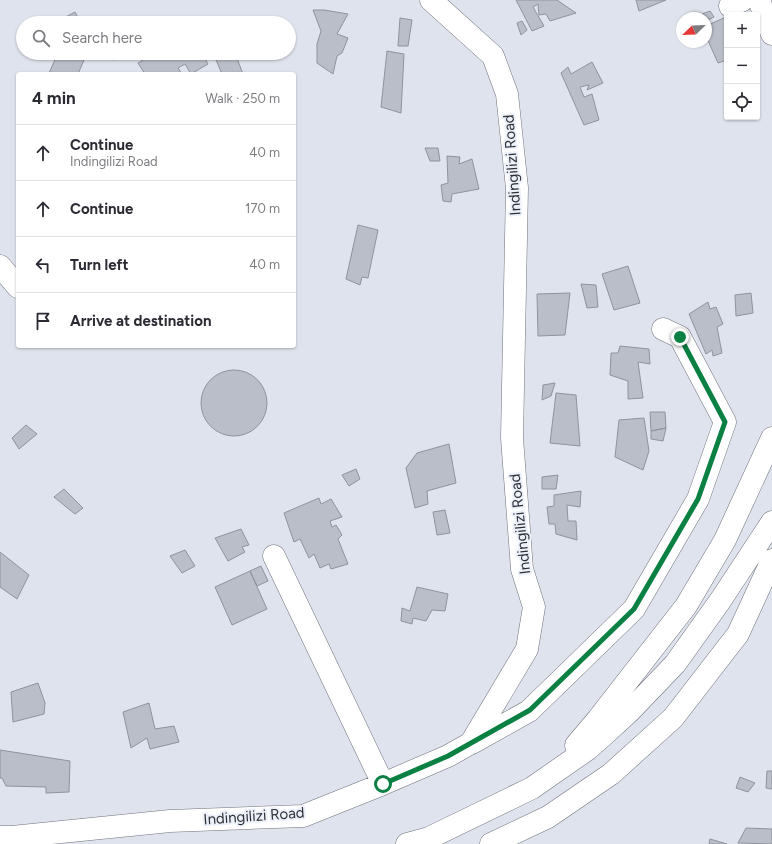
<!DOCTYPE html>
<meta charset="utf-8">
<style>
body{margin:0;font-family:Figtree,sans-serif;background:#f2f2f3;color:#2b2b33}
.controls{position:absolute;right:12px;top:12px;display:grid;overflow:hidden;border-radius:4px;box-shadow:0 1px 3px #0004}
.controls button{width:36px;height:36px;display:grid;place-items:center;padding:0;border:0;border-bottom:1px solid #e1e1e2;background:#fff;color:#2b2b33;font:20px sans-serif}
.compass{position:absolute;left:676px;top:12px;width:36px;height:36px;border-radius:50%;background:#fff;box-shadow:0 1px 3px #0004;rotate:247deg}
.stop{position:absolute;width:12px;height:12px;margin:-9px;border:3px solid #0b8043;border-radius:50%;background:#fff}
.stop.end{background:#0b8043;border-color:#fff;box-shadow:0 1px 4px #0008}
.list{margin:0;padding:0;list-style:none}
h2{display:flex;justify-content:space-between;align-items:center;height:52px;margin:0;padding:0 16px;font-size:17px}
h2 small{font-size:13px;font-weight:400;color:#7c7c81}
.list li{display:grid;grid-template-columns:26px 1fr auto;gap:12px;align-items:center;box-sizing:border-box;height:56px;padding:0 16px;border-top:1px solid #e1e1e2}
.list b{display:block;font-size:15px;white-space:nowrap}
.list p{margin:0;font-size:13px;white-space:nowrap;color:#7c7c81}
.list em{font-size:13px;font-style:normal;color:#7c7c81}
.icon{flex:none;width:22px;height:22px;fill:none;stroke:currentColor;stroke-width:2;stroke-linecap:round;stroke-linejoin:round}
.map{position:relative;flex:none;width:772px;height:844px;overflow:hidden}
.search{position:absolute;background:#fff;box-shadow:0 1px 3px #0004;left:16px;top:16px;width:280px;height:44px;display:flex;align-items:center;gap:10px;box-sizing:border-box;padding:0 14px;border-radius:22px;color:#7c7c81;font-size:15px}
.panel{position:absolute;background:#fff;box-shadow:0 1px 3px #0004;left:16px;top:72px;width:280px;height:276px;border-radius:4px}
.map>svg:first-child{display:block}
.building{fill:#b9bec8;stroke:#8f939c}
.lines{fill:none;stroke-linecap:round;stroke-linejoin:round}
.minor-casing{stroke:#6f737c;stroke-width:23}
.highway-casing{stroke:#6f737c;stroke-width:23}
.minor{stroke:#fff;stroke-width:22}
.highway{stroke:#fff;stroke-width:22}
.route{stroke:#0b8043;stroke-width:5}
.labels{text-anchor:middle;stroke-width:4;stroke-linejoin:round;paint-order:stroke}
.street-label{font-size:15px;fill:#2e3034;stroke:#ebf0fa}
</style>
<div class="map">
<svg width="772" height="844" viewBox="0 0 772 844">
<rect width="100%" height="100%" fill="#dee3ed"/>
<!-- building -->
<path class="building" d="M516,0h41l19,13 -26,8 -4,-7 -7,1 -1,-11 -5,3 11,19 -12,5z
M636,0h30l-27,11z
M313,10h11l24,4 -11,20 11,4 -6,15 -5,3 -4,18 -16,-11v-19l4,-13z
M710,11l4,6 -8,4v-3h-14z
M75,12l6,11h-22l-1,-2z
M726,17l1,2v41l-9,3 -12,-27v-10z
M400,18l12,2 -4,26h-10z
M522,21l5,9 -6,5 -4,-12z
M387,51l17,3 -3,59 -20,-6z
M58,53h29l-9,21h-27l-2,-1z
M110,53h14l1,3 -12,4z
M155,53h47l6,11 -17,10 -6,-10 -7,4 4,6h-37l-7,-11z
M218,53h17l8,21h-21l-8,-19z
M592,62l11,21 -16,7 2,-5 -9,2 4,10 8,-3 7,26 -15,5 -23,-52 7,-6 3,7z
M425,148h13l2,13h-10z
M447,156l13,1 -1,7 13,-5 7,30 -27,5 -1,8 -8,-1 -2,-16 7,-2z
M358,225l20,5 -10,48 -6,-1 -2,8 -14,-6z
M628,266l12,37 -26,7 -12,-36z
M581,284l15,1 2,22 -11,1z
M570,293l-5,42 -27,1 -1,-42z
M751,293l2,20 -17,3 -1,-21z
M708,302l2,7 6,-2 7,17 -6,3 5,26 -9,3 -1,-6 -6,4 -17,-40z
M620,346l29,3 1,15 -12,-2 5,36 -15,1v-18l-18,-6 1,-22h7z
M201 403a33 33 0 1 1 66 0a33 33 0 1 1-66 0Z
M555,383l-4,13 -9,4 1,-15z
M556,393l20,2 4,51 -30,-3z
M650,412h15l1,16 -15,3z
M644,418l5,33 -6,19 -28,-13 4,-37z
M26,425l11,9 -18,15 -7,-11z
M666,428l-3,13 -12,-2v-8z
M449,444l7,39 -29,8 1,13 -13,4 -9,-40 11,-15z
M356,469l4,10 -11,7 -7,-11z
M558,475l-2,14h-14v-12z
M64,489l19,19 -8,6 -21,-17z
M581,491l-1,16 -13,-2 1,16h8l1,19 -21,-6 -1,-10h-6l-2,-17 7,-1v-11z
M319,498l2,6 10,-5 11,18 -12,4 2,6 4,-2 6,10 -4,4 10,25 -17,5 -2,-5 -9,4 -6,-14 -5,4 -9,-19 -6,3 -10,-29z
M445,510l5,23 -13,2 -4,-23z
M241,529l8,16 -7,2 3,5 -17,9 -13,-23z
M185,550l10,16 -13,7 -12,-17z
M0,552l29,23 -12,24 -17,-12z
M261,566l7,15 -11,5 -7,-15z
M250,571l17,38 -35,16 -17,-38z
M417,587l31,7 -3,17 -13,-1 -6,11 -13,-3 -1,6 -11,-3 1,-13 8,3z
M38,683l7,20 -1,11 -31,8 -2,-30z
M149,703l6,26 19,-3 5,16 -29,7 -3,-11 -16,10 -8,-36z
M0,750l70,11 -1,31 -23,1v-6l-40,-1 -4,-8h-2z
M767,771h5v18l-6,-1z
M740,777l15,6 -7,9 -12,-4z
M746,828l26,1v15l-34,-1z
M710,839l17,5h-18z"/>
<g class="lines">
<!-- minor casing -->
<g class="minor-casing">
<path id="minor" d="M759,0l13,34
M730,6l13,-6
M0,266l18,21
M274,556l109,228
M472,743l57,-32 105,-102 64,-110 27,-77 -45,-85 -17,-8
M0,837h12l158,-16 133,-5 80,-32 65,-28 23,-13 56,-94 7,-42 -12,-38 -10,-131 5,-250 -10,-94 -14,-38 -62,-56"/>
</g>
<!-- highway casing -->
<g class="highway-casing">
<path id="highway" d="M576,745l22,-26 88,-113 39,-66 47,-102
M407,844l22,-6 103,-50 56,-39 17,-15 25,-23 45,-47 45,-63 52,-79
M491,844l57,-27 63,-43 62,-56 65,-84 34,-74"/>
</g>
<!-- minor -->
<use href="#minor" class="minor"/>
<!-- highway -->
<use href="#highway" class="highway"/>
</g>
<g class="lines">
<!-- route -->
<path class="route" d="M383,784l65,-28 82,-46 104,-101 64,-110 27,-77 -45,-85"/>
</g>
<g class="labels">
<!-- street labels -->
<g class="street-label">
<text transform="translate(512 165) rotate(-94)" y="5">Indingilizi Road</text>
<text transform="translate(520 524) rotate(-96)" y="5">Indingilizi Road</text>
<text transform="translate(254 816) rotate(-4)" y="5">Indingilizi Road</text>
</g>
</g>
</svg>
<div class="controls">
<button>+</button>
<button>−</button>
<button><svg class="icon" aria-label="locate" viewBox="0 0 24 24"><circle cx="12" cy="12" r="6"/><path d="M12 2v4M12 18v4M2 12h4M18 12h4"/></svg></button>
</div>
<svg class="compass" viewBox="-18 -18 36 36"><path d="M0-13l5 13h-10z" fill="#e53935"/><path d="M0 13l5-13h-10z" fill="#7c7c81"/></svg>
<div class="stop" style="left:383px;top:784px"></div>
<div class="stop end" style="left:680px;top:337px"></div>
<div class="search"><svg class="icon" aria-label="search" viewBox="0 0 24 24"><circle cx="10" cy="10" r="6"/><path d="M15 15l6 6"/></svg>Search here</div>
<section class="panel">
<h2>4 min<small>Walk · 250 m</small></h2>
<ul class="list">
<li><svg class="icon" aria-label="ahead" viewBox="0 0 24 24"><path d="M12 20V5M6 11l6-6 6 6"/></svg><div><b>Continue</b><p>Indingilizi Road</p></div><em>40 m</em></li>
<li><svg class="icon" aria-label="ahead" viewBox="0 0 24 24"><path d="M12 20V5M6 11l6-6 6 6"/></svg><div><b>Continue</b></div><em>170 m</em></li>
<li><svg class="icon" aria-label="left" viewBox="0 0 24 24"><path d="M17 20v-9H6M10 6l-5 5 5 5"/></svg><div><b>Turn left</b></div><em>40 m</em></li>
<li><svg class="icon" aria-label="arrive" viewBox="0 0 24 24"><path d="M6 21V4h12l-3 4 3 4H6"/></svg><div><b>Arrive at destination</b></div></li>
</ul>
</section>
</div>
